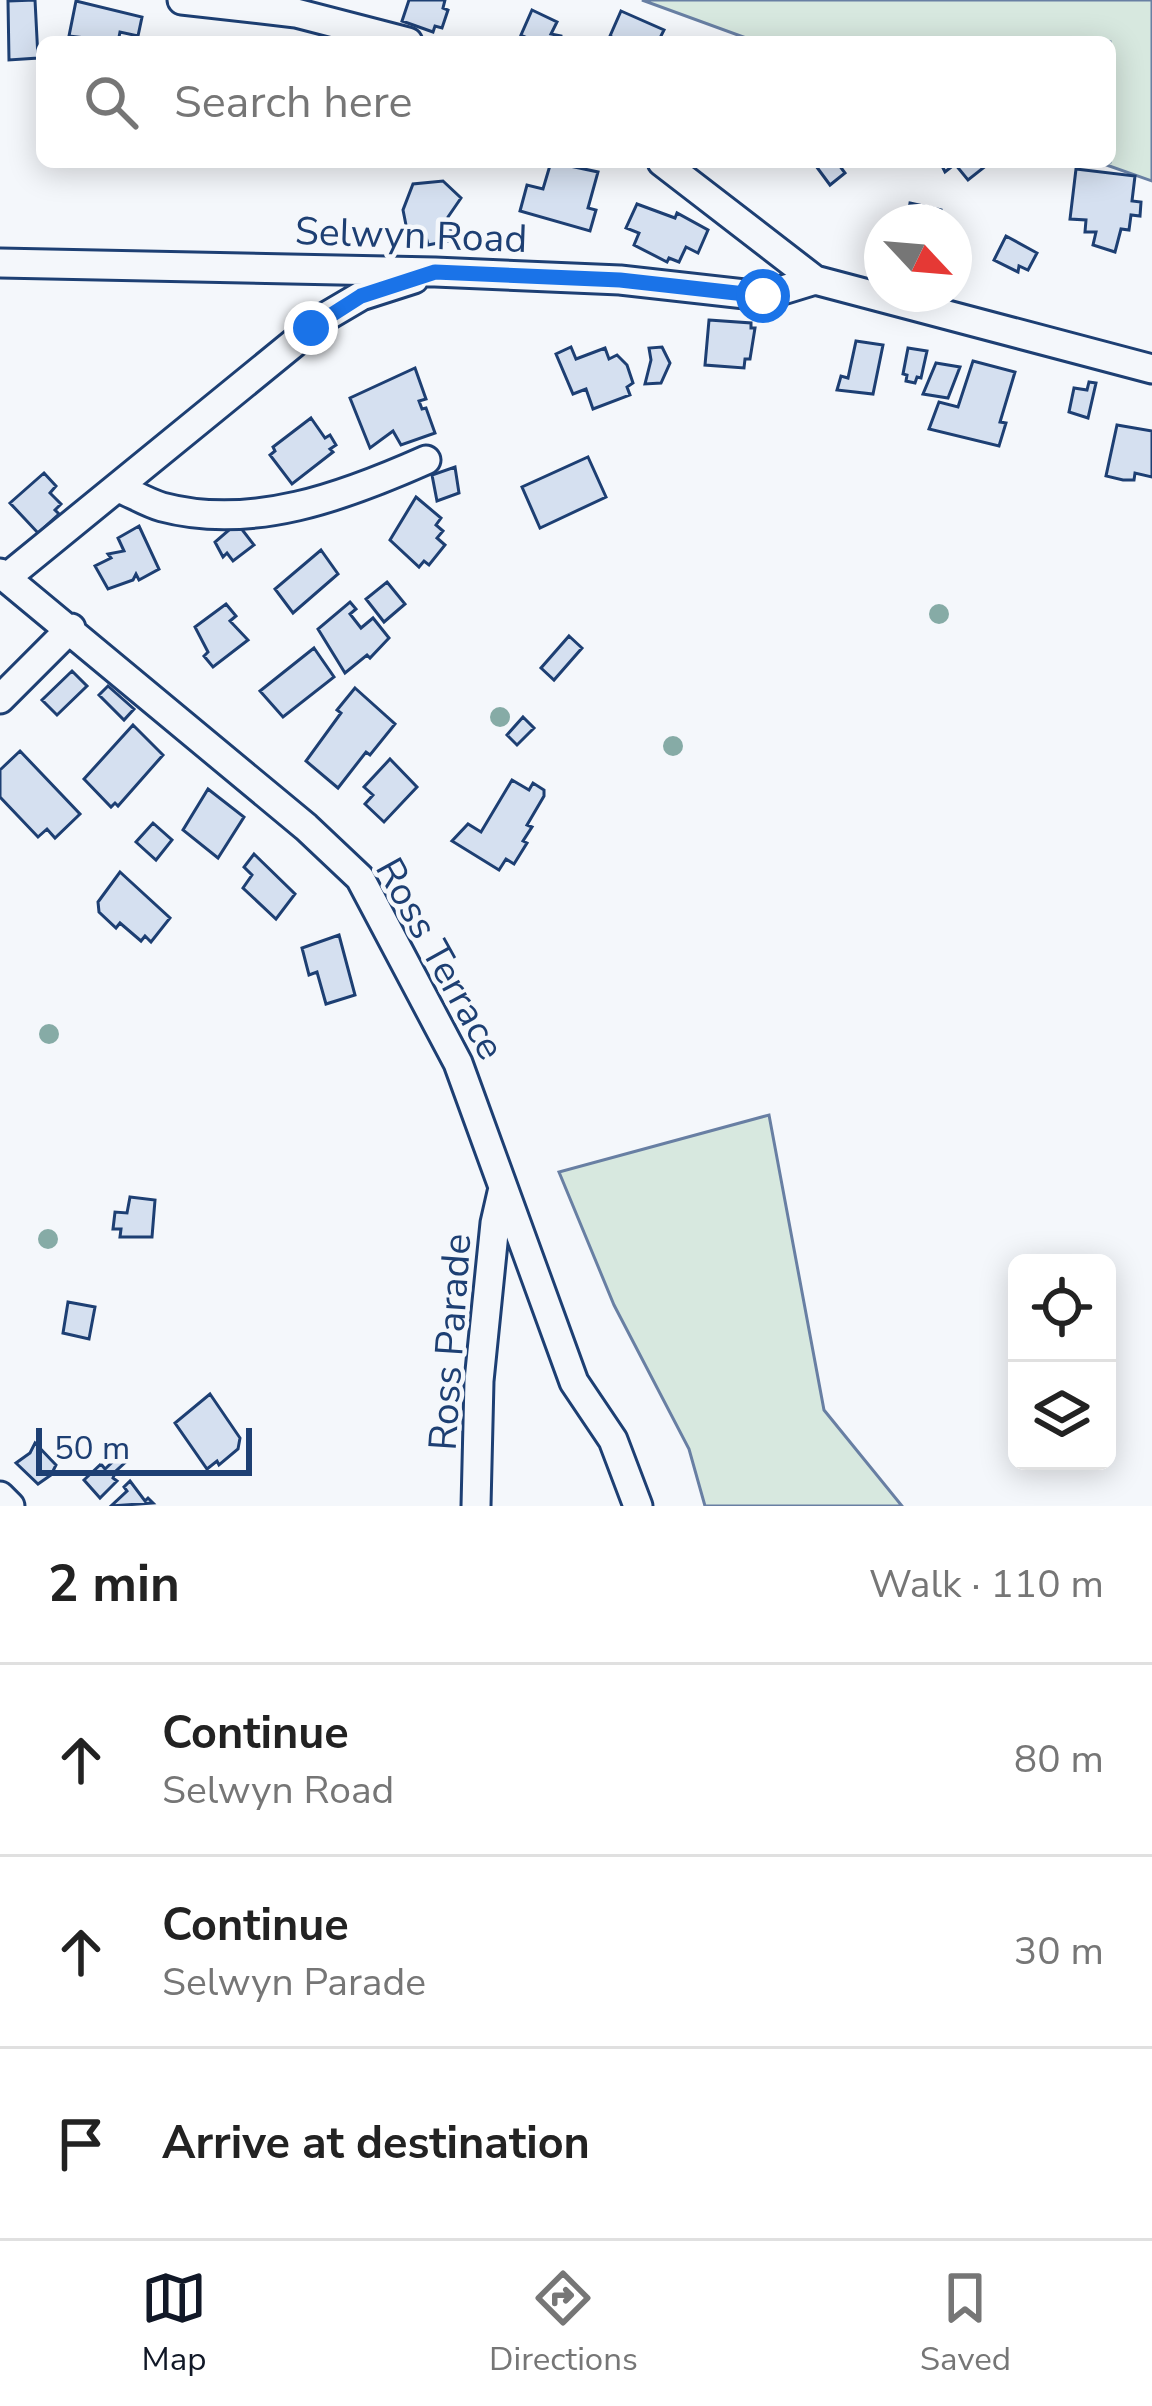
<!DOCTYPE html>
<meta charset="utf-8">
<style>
body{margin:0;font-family:"Nunito Sans",sans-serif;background:#f2f2f2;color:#222}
.controls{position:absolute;right:36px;bottom:36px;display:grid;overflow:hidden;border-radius:18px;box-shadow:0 6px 30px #0003}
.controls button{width:108px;height:108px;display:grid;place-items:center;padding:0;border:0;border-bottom:3px solid #e0e0e0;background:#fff;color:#222;font:60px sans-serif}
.compass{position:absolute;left:864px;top:204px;width:108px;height:108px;border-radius:50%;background:#fff;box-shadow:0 6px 30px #0003;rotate:116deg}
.scale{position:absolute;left:36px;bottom:30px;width:216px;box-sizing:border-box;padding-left:12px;border:6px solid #1d3f73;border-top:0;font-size:33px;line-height:42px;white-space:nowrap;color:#1d3f73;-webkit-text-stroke:9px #f4f7fb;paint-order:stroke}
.stop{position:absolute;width:36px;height:36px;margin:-27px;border:9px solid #1a73e8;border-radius:50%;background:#fff}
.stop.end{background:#1a73e8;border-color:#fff;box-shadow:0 3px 12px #0008}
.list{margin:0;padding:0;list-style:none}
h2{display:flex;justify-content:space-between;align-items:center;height:156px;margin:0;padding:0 48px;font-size:51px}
h2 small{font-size:39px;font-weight:400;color:#767676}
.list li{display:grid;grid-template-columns:78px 1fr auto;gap:36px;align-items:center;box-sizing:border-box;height:192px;padding:0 48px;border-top:3px solid #e0e0e0}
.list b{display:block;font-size:45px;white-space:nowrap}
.list p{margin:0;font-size:39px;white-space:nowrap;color:#767676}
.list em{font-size:39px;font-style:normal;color:#767676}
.icon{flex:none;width:66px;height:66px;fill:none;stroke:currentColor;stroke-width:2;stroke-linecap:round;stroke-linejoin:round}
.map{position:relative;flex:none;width:1152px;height:1506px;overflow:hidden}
.search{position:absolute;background:#fff;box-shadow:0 6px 30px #0003;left:36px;right:36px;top:36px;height:132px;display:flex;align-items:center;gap:30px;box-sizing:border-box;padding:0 42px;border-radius:18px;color:#767676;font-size:45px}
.sheet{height:732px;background:#fff}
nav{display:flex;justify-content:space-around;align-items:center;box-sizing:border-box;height:168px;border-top:3px solid #e0e0e0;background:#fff;font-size:33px;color:#767676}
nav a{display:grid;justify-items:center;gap:6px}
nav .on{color:#111827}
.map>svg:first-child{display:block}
.green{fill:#d7e8df;stroke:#687fa3;stroke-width:3}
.building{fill:#d5e0f0;stroke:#1d3f73;stroke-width:3}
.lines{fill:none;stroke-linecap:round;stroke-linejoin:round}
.minor-casing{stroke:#1d3f73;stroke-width:33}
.minor{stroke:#f4f7fb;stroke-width:27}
.tree{fill:#86aba6}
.route{stroke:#1a73e8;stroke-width:15}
.labels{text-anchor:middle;stroke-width:9;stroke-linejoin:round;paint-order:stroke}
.street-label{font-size:39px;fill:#1d3f73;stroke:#f4f7fb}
</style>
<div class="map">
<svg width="1152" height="1506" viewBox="0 0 1152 1506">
<rect width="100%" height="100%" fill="#f4f7fb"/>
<!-- green -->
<path class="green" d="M642,0h510v181l-54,-19h12v-120h-353z
M769,1115l55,295 78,96h-197l-16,-57 -75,-144 -55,-133z"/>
<!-- building -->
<path class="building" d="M35,0l3,58 -29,2 -1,-59z
M409,0h36l-2,8 5,2 -6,18 -7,-2 -2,6 -31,-11z
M76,1l66,16 -4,19 -18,-4 -2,10 -49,-6z
M532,10l25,12 -6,12 10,2v6h-25l-15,-7z
M621,11l43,19 -6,12h-36l-12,-6z
M551,162l47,10 -10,36 8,2 -6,21 -70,-20 7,-26 16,4z
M813,162h30l-4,3 6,8 -15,12z
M940,162h45l2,3 -19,15 -13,-16 -10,8z
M1076,169l59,7 -3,25 9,1 -1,14 -9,-1 -2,15 -8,-1 -6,23 -22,-7 3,-13h-11l1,-12 -16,-1z
M443,181l18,17 -13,19 5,23 -25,5 -3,-13 -17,3 -5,-25 10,-26z
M910,203l31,7 -1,12h-33z
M637,204l38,14 2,-5 31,17 -10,23 -12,-6 -7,15 -10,-4 -2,4 -33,-17 5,-12 -13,-5z
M1006,236l31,17 -9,17 -9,-4 -1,6 -24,-12z
M709,320l42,3v5h4l-5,31h-5l-1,9 -39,-3z
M856,341l27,4 -10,49 -36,-4 4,-14 7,2z
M571,347l5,12 29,-11 4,11 8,-4 10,10 6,18 -6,4 3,8 -37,14 -7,-20 -13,5 -17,-40z
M662,347l8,16 -9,20 -16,1 6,-24 -2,-12z
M908,348l19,3 -6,27 -4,-1 -2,6 -9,-2 1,-6 -4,-1z
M973,361l42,11 -15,50 6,1 -7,23 -70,-17 10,-27 19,5z
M936,363l24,4 -12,31 -25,-4z
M415,368l11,31 -7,2 3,8 4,-1 9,25 -34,12 -8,-14 -23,17 -20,-50z
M1089,382l7,1 -8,35 -19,-6 5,-24 13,2z
M311,418l14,20 5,-3 6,10 -6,4 3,3 -41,32 -22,-29 5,-4 -2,-4z
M1117,425l35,6v46l-17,-4 -1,7h-11l-17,-4z
M588,457l18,40 -66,31 -18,-41z
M455,467l4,26 -22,8 -5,-26z
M44,473l12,13 -6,7 11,11 -6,6 4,4 -21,19 -28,-30z
M416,497l25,21 -5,7 7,6 -6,7 8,7 -16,20 -5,-4 -5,6 -29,-27z
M237,523l17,22 -21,16 -6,-8 -4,4 -8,-15z
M139,526l20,43 -20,11 -3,-6 -3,6 -25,9 -13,-23 16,-8 -3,-4 16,-3 -6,-13z
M321,550l17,24 -45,39 -18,-24z
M387,582l18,22 -21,18 -18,-23z
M350,602l6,7 -6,5 11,14 12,-10 16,20 -19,20 -3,-3 -22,18 -27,-44z
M226,604l10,12 -6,5 18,19 -35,27 -9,-11 4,-4 -13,-25z
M569,636l13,12 -28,32 -13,-12z
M314,648l20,29 -51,40 -23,-26z
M72,671l15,15 -30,29 -15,-15z
M108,686l26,23 -10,11 -25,-25z
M355,688l40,36 -25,31 -4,-3 -28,36 -32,-27 35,-48 -4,-3z
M523,717l11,11 -17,17 -10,-10z
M133,725l30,30 -45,51 -3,-3 -4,4 -27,-28z
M20,751l60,63 -25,24 -8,-9 -9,8 -38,-40v-27z
M390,759l27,28 -33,35 -19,-18 8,-9 -9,-8z
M512,780l17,10 4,-7 11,7v6l-17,29 5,2 -9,14 4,2 -13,21 -8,-5 -7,11 -47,-29 16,-17 13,8z
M208,789l36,28 -26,41 -35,-28z
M153,823l19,17 -16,20 -20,-18z
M254,854l41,40 -19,25 -33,-31 9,-13 -8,-8z
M120,872l50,46 -19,24 -6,-6 -4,5 -21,-18 -4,5 -17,-16 -1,-10z
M339,935l16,60 -29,9 -9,-32 -8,3 -7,-27z
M130,1197l25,3 -3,37h-32l1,-8h-8l2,-17 12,1z
M68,1302l27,5 -6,32 -26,-6z
M210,1394l30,44 -2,11 -19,16 -2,-4 -10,8 -32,-46z
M35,1443l21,22 -5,10 -13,9 -22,-21 14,-10z
M123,1452l6,7 -13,12 -3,7 4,3 -17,17 -16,-18 17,-16 4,5z
M130,1481l15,20 3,-3 5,5 -42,3 16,-15 -3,-4z"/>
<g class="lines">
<!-- minor casing -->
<g class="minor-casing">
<path id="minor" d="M182,0l114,13 112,29
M662,162l153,118 337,89
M0,263l435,9 185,8 143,16 52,-16
M119,488c14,6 29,15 43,19 90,24 183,-11 264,-47
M0,573l306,254 54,51 98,185 116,319 39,58 25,66
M6,578l321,-262 34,-20 53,-17
M0,699l71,-71
M0,1496l10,10
M476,1506l3,-125 16,-158 8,-35"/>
</g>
<!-- minor -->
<use href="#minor" class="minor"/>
</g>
<!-- trees -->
<g class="tree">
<circle cx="939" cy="614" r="10"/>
<circle cx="500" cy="717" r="10"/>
<circle cx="673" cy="746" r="10"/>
<circle cx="49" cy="1034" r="10"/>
<circle cx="48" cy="1239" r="10"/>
</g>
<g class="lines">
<!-- route -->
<path class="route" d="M311,328l50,-32 74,-24 185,8 143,16"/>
</g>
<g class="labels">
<!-- street labels -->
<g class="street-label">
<text transform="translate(411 234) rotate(2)" y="14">Selwyn Road</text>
<text transform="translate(441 958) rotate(61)" y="14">Ross Terrace</text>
<text transform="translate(449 1342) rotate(-86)" y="14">Ross Parade</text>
</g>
</g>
</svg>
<div class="controls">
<button><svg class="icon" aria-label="locate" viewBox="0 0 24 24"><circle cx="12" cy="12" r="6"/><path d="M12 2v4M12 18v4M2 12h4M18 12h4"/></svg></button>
<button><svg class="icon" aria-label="layers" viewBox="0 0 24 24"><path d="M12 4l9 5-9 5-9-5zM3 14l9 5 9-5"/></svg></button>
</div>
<svg class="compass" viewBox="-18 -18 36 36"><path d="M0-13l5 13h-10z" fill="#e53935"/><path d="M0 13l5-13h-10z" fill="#767676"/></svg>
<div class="scale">50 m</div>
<div class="stop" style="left:763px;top:296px"></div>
<div class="stop end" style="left:311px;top:328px"></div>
<div class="search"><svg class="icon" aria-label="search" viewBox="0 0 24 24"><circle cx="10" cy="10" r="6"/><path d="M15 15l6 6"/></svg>Search here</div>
</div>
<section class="sheet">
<h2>2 min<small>Walk · 110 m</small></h2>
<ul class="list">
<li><svg class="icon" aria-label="ahead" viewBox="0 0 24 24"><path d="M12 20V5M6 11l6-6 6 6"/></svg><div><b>Continue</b><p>Selwyn Road</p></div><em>80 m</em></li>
<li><svg class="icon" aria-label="ahead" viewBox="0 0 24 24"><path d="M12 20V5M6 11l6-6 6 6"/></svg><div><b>Continue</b><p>Selwyn Parade</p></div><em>30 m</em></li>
<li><svg class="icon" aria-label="arrive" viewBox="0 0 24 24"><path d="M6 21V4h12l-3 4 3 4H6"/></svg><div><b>Arrive at destination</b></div></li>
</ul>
</section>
<nav>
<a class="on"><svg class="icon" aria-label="map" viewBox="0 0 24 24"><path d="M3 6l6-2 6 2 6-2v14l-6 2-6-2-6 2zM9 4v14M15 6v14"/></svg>Map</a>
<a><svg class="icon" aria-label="directions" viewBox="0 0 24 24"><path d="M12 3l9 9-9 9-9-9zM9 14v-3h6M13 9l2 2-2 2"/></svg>Directions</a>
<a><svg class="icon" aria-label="saved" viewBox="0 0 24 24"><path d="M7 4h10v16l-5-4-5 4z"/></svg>Saved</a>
</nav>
